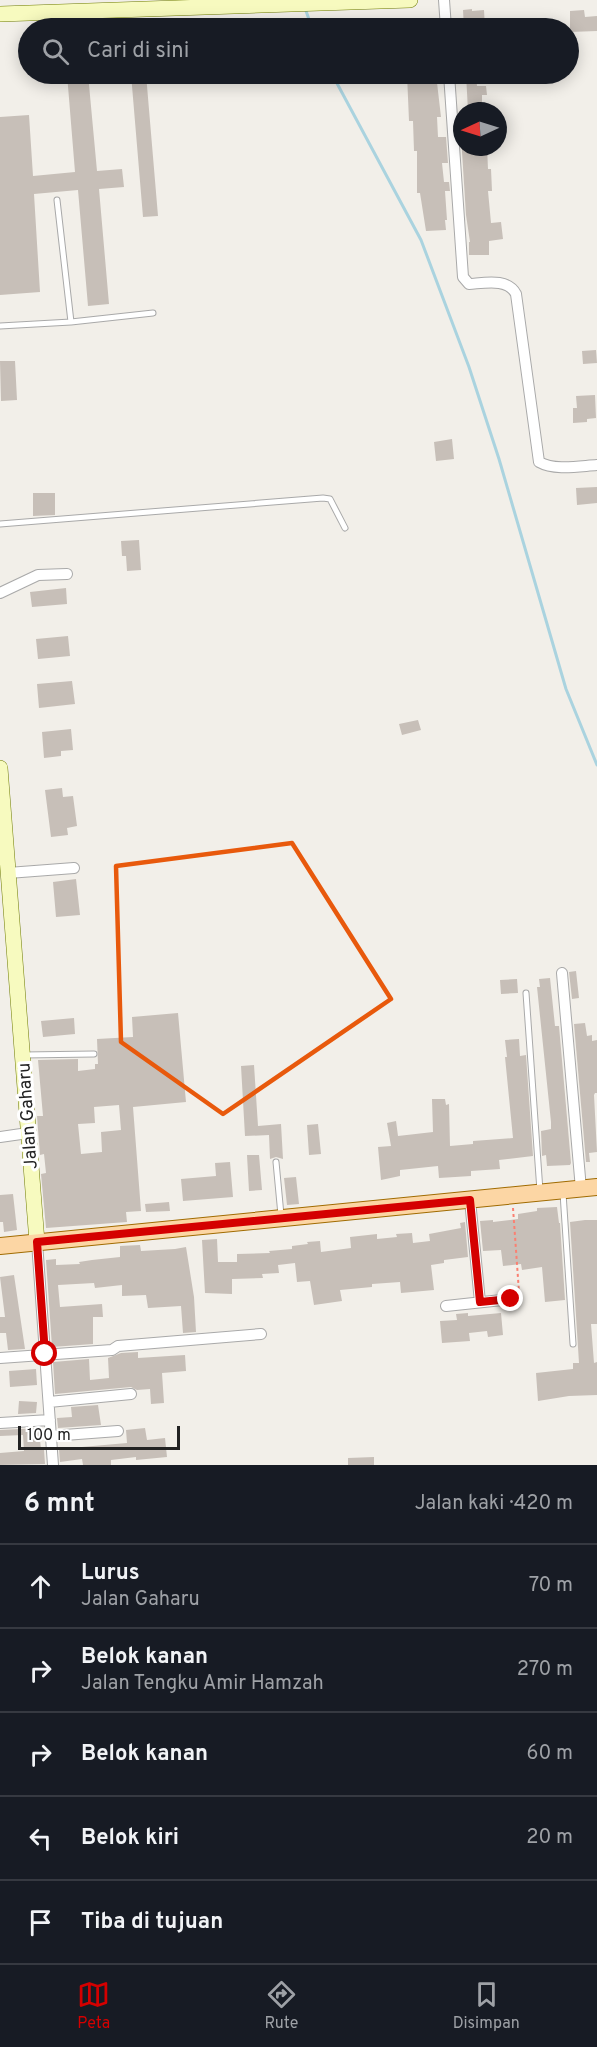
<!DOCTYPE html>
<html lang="id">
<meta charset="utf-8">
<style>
body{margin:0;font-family:Overpass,sans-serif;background:#20242c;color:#f1f3f6}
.compass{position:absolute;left:453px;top:102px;width:54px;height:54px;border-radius:50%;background:#171b24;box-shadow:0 3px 15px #0003;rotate:266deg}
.scale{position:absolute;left:18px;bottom:15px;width:162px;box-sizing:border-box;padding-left:6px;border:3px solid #222;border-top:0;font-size:16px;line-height:21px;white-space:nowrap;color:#222;-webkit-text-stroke:4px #fff;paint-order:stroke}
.stop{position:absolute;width:18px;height:18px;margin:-14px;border:4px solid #d40000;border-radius:50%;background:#fff}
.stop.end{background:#d40000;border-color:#fff;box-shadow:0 2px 6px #0008}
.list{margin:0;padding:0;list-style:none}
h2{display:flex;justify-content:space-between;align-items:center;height:78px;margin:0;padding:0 24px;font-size:26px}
h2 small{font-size:20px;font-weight:400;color:#9ea1a6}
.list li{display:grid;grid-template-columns:39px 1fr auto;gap:18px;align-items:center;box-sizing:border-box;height:84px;padding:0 24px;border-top:2px solid #363941}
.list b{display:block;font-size:22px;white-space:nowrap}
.list p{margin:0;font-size:20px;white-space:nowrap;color:#9ea1a6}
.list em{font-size:20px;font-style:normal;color:#9ea1a6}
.icon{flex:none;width:33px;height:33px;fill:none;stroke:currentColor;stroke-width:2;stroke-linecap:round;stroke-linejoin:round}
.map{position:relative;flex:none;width:597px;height:1465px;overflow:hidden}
.search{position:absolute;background:#171b24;box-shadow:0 3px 15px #0003;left:18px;right:18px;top:18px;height:66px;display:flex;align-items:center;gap:15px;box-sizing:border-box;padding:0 21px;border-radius:33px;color:#9ea1a6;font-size:22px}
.sheet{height:498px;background:#171b24}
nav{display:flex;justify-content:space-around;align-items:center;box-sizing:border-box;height:84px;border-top:2px solid #363941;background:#171b24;font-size:16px;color:#9ea1a6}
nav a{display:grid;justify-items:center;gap:3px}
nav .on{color:#d40000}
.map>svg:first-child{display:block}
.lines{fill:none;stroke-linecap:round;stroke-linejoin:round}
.stream{stroke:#aad3df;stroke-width:3}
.building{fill:#c7bfb8;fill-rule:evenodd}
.lane-casing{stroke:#a9a9a9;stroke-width:7}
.street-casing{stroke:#a9a9a9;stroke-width:12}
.secondary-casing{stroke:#707d05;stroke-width:16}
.primary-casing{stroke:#a06b00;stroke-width:18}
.path{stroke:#fa8072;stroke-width:2;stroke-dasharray:3 3;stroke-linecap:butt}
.lane{stroke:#fff;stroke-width:5}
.street{stroke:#fff;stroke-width:10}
.secondary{stroke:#f7fabf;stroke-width:15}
.primary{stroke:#fcd6a4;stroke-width:16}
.route{stroke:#d40000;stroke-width:8}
.marked{fill:none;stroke:#e8590c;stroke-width:4.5;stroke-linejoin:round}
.labels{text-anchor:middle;stroke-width:6;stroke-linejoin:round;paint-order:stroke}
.street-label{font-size:18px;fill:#222;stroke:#fff}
</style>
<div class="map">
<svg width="597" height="1465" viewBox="0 0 597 1465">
<rect width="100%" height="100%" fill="#f2efe9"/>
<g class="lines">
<!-- stream -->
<path class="stream" d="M305,8l7,20
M332,74l89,166 48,127 30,92 67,230 31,76"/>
</g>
<!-- building -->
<path class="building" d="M472,9v2l12,-1 1,18h-21l-1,-18z
M584,10l1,7 12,-1v15l-27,1v-21z
M67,74h21l9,97 25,-2 2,18 -25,2 10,115 -21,2 -10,-116 -44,4 6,98 -40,3v-178l29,-2 4,61 42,-4z
M131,74h15l12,142 -15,1z
M407,74h29l5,43h-4l1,20h8l2,26h-6l2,19h5l1,9h-5l2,29h-2l1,10 -20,1 -6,-38h-3v-42h-3l-1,-30h-4z
M466,74h10l1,12h9l1,9h-5v16h-14z
M461,136l1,11h25l1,22h3l1,22h-4l3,32 10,-1 2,17 -14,2v14h-20v-13h1l-4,-27z
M596,350l1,13 -14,1 -1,-13z
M0,361h15l2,39 -16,1z
M595,395l1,23 -9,1v3l-14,1v-15h4l-1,-12z
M452,439l2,20 -18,2 -2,-19z
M597,487v16l-20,2 -1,-17z
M33,493h22v22l-22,1z
M139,540l2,30 -14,1 -1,-15h-4l-1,-15z
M66,588l1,16 -35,3 -2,-15z
M68,636l2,20 -32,3 -2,-20z
M72,681l3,23 -36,4 -2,-24z
M418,720l3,10 -19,5 -3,-11z
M71,729l2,21 -12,1v5l-17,2 -2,-26z
M62,788l1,9 10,-1 4,30 -10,2 1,7 -17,2 -6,-47z
M76,879l4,36 -24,2 -3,-35z
M576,971l3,27 -7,1 -3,-27z
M550,978l5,48h4l12,137 -1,2 -23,1 -1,-11 -4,1 -1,-25 10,-2v-7l-14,-135h3l-1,-8z
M517,979l1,14 -17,1 -1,-14z
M178,1013l8,89 -53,5 8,104 -15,1 1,10 -81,6 -5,-54 5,-1 -2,-19 -4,1 -3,-39h6l-5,-56 40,-1v12l17,-2v-5h3l-1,-25 36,-2 -1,-20zM119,1105l2,25 -20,2 1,20 -21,2 -3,-30 17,-1 -1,-16z
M74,1018l1,16 -32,3 -2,-16z
M585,1023l2,13 5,-1v6l5,-1v53h-2l-1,2 3,57 -8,1 1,9h-4l-12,-138z
M519,1039l1,17 6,-1 7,101 -34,4 1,9 -29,2v5l-32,2 -1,-12 -38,4v6l-19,4 -3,-33 13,-1 -4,-23 9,-2 2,15 35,-4 -1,-33h13l1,6 3,-1 1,42 23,-2v-3l40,-3 -8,-81h2l-2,-17z
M254,1065l4,61 23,-2 2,35 -7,-2 -6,2 -1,-24 -24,1 -4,-70z
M318,1124l3,30 -12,1 -2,-30z
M247,1155h12l3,35 -13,1z
M230,1162l3,35 -50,4 -2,-22 35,-3 -1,-13z
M296,1177l3,27 -12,1 -3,-27z
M13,1194l4,36 -13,2 -1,-10h-3v-27z
M169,1202l1,9 -24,1 -1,-8z
M557,1207l2,16h1l5,77 -20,2 -3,-35 -20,3 -1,-6 -18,2 -2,-16 -18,1 -3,-30 13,-1v2l25,-3v-5l19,-3v-3z
M585,1220h12v104h-6l3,39 3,-1v33l-28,1 -31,5 -2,-28 37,-4v-6h6l-9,-141z
M465,1222l3,35 -24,3v3l-13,2 3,25 -33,3 -1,-11 -28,2v3l-32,3 2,11 -28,4 -4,-24 -13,1 -2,-19 -17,2 1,8 -17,1 1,4 -31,1v15l-27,-1 -3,-53 15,-1 1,23h19v-8l33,-1 -1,-2 23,-2v-3l16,-2 -1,-2 13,-1 1,11 30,-4 -1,-11 27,-3v5l20,-2 -1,-3 16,-1 1,10 17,-2 -1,-7 32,-6 -1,-5z
M140,1245l1,6 34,-2 11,-2 8,50 2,35 -13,1 -2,-27 -33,2 -2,-13 -24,1v-11l-27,3 -1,-5 -36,2 2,22 42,-3 1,13h-10v27l-41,3 -6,-87 10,-1v6l24,-1 -1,-2 13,-2 28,-3v-11z
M14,1275l11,74 -17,1 -2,-17h-6v-16h5l-5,-40z
M468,1313v3l33,-3 2,22 -15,2 -1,-6 -18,2 1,8 -28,2 -2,-22 17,-1 -1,-6z
M138,1352v6l47,-3 1,16 -24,2 2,30 -13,1 -1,-15 -13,1 -6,-3 -76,7 -2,-32 36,-3 1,21 19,-2 -1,-20 13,-5z
M36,1369l1,16 -27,2 -1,-16z
M19,1401l18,1 -1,11 -18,1z
M98,1405l3,20 -43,3 -1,-10 15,-1 -1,-10z
M39,1428l2,22h3l1,14 -45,1v-12l24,-2 -1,-16 -23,1v-6z
M145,1428l2,12 18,-2 2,19 -31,3v-3l-25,3v5h-28l-1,-6 -22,3 -1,-13 68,-6 -1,-13z
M374,1457v8h-26v-7z"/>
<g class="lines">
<!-- lane casing -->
<g class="lane-casing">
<path id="lane" d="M57,200l14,122
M0,326l71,-4 82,-9
M0,524l323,-26 7,1 15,29
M526,993l14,198
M24,1055l70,-1
M276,1162l5,53
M563,1193l10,151"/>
</g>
<!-- street casing -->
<g class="street-casing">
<path id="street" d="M444,0l2,28
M449,74l14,203 6,7c16,-1 39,-6 47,10l23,168c16,9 41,4 58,3
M0,593l38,-18 29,-1
M8,873l66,-5
M562,973l19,216
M0,1137l28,-4
M470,1200l10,102
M37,1242l16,223
M446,1306l65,-7
M0,1358l112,-8 6,-4 143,-12
M49,1402l82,-8
M0,1423l50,-3
M51,1436l67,-5"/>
</g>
<!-- secondary casing -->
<g class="secondary-casing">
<path id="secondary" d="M0,14l410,-14
M0,768l37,474"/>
</g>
<!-- primary casing -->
<g class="primary-casing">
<path id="primary" d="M0,1246l597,-59"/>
</g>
<!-- path -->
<path class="path" d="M513,1208l6,84"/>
<!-- lane -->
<use href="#lane" class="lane"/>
<!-- street -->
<use href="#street" class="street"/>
<!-- secondary -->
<use href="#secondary" class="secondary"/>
<!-- primary -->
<use href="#primary" class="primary"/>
</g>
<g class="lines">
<!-- route -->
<path class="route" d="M45,1354l-8,-112 433,-42 10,102 31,-3"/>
</g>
<!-- marked area -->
<path class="marked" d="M292,843l99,156 -168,115 -102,-72 -5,-176z"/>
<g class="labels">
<!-- street labels -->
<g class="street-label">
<text transform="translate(27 1116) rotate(-94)" y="6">Jalan Gaharu</text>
</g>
</g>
</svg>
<svg class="compass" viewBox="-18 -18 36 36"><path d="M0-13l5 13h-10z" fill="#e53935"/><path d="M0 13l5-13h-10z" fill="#9ea1a6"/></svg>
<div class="scale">100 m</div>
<div class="stop" style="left:45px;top:1354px"></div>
<div class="stop end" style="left:511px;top:1299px"></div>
<div class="search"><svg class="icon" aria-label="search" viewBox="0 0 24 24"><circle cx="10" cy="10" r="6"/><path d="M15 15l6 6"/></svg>Cari di sini</div>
</div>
<section class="sheet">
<h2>6 mnt<small>Jalan kaki · 420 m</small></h2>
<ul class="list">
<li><svg class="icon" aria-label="ahead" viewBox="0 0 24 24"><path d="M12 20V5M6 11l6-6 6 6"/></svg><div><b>Lurus</b><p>Jalan Gaharu</p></div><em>70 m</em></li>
<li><svg class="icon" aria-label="right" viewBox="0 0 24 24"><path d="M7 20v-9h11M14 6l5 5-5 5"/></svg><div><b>Belok kanan</b><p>Jalan Tengku Amir Hamzah</p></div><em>270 m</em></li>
<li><svg class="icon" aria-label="right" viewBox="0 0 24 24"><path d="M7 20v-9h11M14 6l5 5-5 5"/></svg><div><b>Belok kanan</b></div><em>60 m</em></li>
<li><svg class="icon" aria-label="left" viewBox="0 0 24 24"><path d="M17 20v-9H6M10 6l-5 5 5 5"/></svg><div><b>Belok kiri</b></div><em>20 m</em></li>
<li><svg class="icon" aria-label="arrive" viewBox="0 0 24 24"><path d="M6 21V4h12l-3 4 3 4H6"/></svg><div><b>Tiba di tujuan</b></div></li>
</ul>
</section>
<nav>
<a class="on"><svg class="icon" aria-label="map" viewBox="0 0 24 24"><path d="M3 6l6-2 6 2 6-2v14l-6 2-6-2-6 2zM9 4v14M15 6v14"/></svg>Peta</a>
<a><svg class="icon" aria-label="directions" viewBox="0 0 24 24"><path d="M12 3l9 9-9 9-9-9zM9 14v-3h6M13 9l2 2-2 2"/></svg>Rute</a>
<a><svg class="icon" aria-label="saved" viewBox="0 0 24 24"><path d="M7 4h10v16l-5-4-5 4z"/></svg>Disimpan</a>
</nav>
